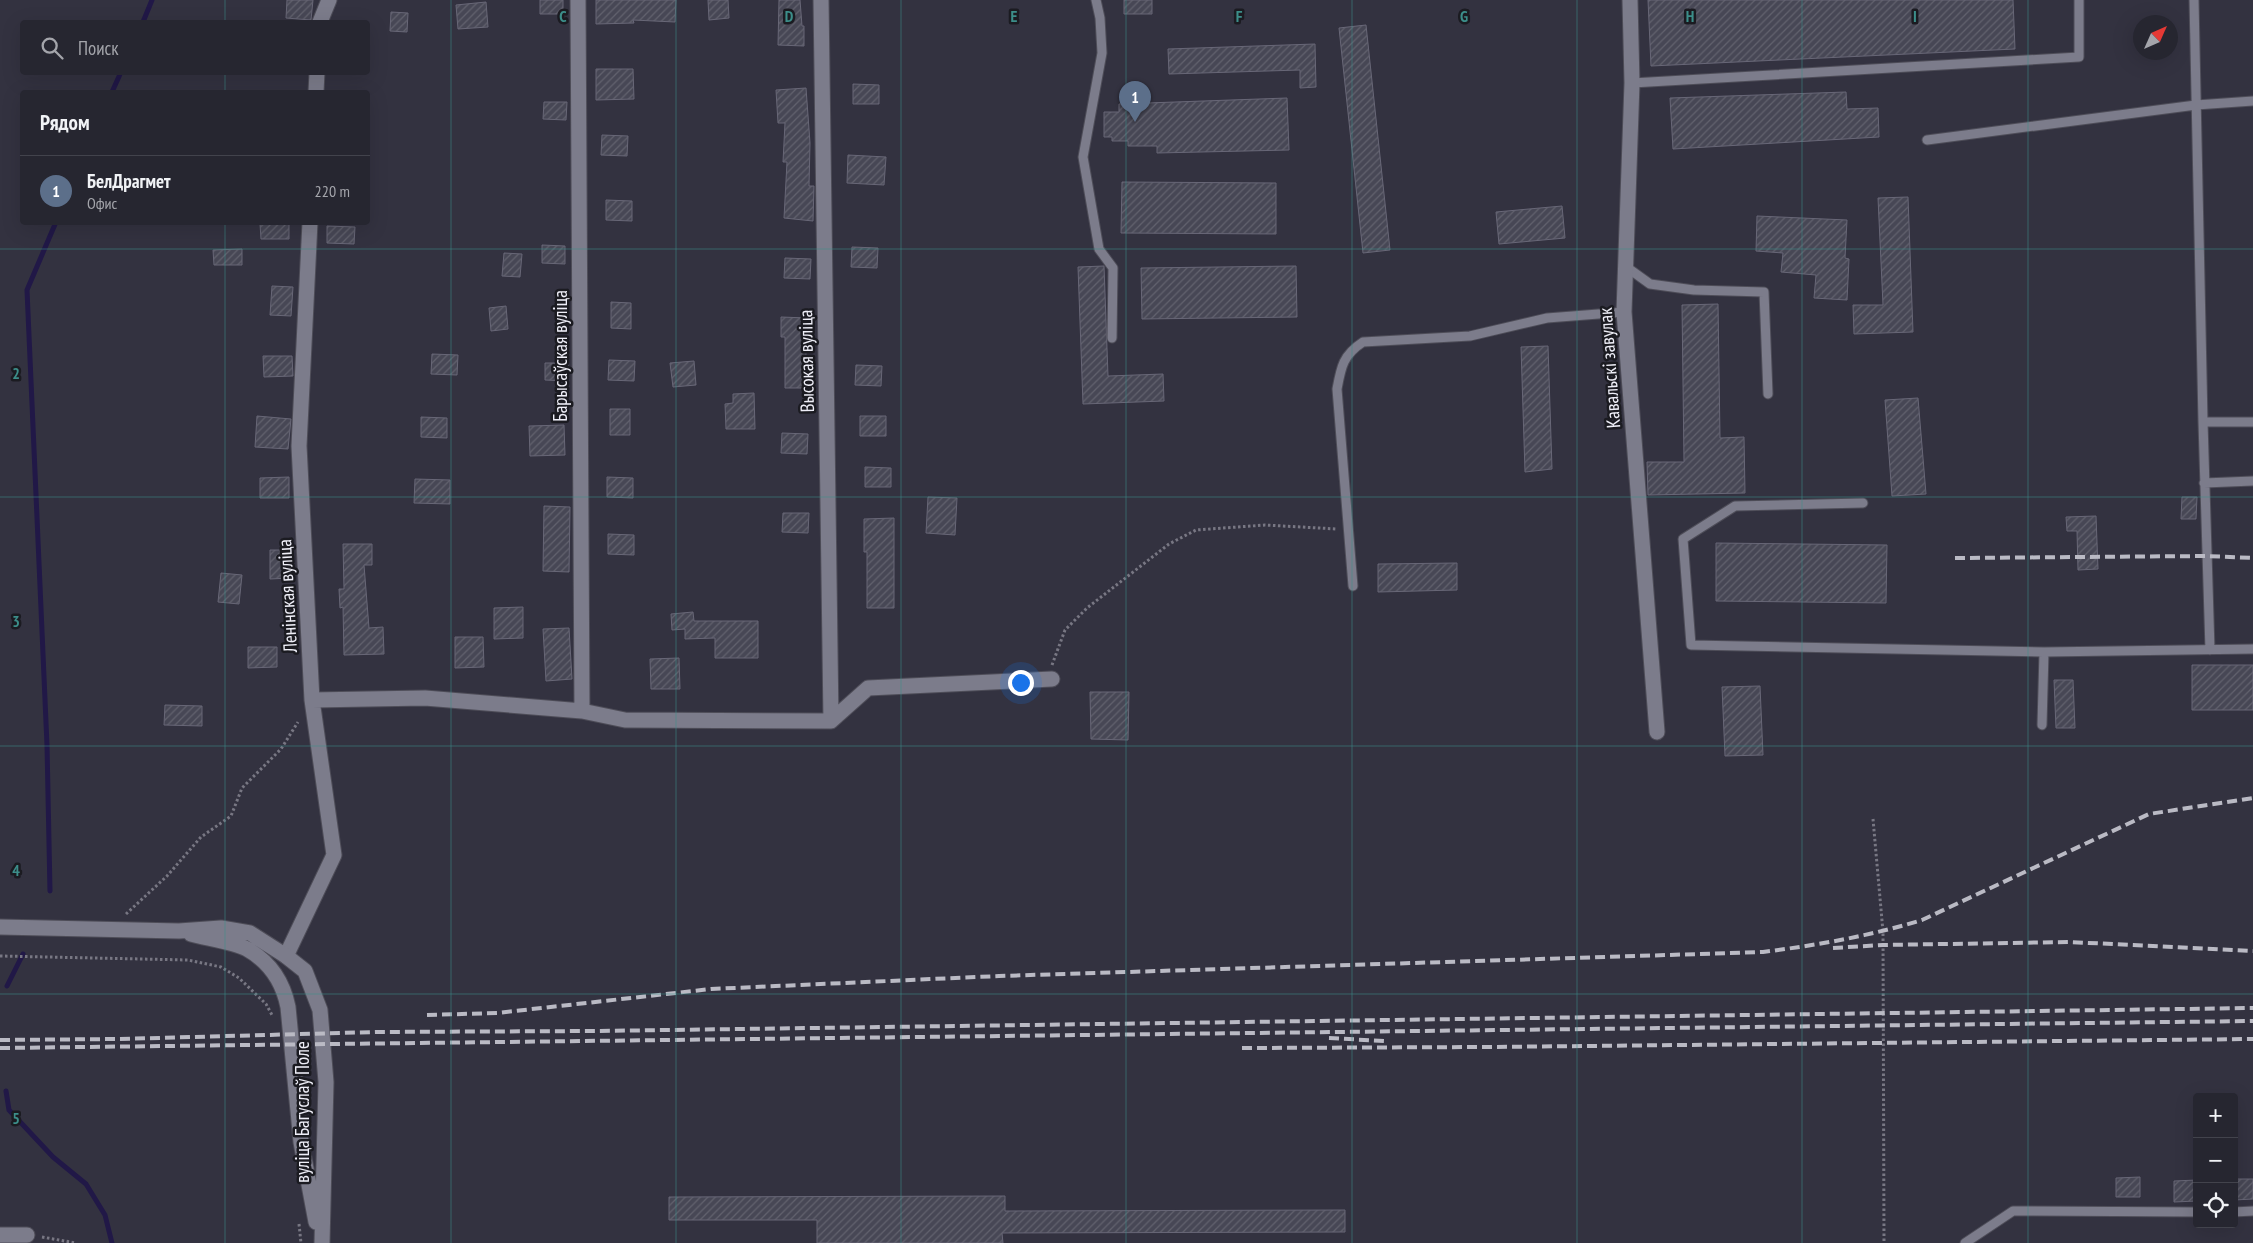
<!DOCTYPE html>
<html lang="ru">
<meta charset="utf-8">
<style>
body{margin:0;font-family:"PT Sans Narrow",sans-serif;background:#2e2e38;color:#f1f3f6}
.controls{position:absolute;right:15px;bottom:15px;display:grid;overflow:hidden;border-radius:5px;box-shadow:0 5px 20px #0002}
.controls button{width:45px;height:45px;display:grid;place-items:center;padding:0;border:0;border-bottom:1px solid #42434c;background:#262630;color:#f1f3f6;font:25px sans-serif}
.compass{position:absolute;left:2133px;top:15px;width:45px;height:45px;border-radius:50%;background:#262630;box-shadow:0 5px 20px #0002;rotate:45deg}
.you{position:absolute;left:1020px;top:682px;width:18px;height:18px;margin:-12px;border:4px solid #fff;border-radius:50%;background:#1a73e8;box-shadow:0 0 0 8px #1a73e833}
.badge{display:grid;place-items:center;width:32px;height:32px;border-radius:50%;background:#b3adf9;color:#fff;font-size:16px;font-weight:700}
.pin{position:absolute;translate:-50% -41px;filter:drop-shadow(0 1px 2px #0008)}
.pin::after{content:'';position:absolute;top:26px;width:18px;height:15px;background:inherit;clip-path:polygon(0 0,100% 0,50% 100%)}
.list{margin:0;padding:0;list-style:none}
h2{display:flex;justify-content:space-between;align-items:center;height:65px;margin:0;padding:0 20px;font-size:21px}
h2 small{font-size:16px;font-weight:400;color:#a4a5ab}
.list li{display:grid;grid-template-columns:32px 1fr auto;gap:15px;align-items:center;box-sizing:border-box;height:70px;padding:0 20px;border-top:1px solid #42434c}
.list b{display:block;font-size:19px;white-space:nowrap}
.list p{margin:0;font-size:16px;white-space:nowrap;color:#a4a5ab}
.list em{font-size:16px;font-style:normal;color:#a4a5ab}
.icon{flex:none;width:28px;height:28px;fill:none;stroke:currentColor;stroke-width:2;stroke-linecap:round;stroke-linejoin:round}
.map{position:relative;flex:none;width:2253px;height:1243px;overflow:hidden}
.search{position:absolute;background:#262630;box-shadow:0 5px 20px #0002;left:20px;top:20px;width:350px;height:55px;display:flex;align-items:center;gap:12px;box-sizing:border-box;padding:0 18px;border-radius:5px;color:#a4a5ab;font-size:19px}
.panel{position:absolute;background:#262630;box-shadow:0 5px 20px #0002;left:20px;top:90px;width:350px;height:135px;border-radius:5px}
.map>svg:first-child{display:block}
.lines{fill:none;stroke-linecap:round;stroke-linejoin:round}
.stream{stroke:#211847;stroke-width:5}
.building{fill:url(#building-hatch);stroke:#686777}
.lane-casing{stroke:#4e4d58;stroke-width:11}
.street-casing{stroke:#4e4d58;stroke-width:17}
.secondary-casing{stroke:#4e4d58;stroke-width:17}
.path{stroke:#787783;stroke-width:3;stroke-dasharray:2.5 2.5;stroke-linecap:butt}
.lane{stroke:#7c7c8b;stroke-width:9}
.street{stroke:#7c7c8b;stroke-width:15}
.secondary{stroke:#7c7c8b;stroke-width:15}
.rail{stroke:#babac4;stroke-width:4;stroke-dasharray:10 5;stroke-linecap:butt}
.grid{fill:none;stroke:#3c8e8a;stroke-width:1;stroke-opacity:0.55}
.labels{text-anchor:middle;stroke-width:5;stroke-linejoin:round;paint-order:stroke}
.street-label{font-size:19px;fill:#efeff8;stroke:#1b1b21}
.grid-label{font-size:16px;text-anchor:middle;font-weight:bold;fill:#3c8e8a;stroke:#1b1b21;stroke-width:5;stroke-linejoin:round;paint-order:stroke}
</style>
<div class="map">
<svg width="2253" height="1243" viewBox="0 0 2253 1243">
<defs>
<pattern id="building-hatch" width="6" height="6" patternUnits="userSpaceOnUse" patternTransform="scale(1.25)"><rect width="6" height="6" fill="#474755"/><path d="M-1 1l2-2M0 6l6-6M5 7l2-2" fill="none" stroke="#62626e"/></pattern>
</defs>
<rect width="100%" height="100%" fill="#333240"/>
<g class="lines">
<!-- stream -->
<path class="stream" d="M143,22l9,-22
M112,92l9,-20
M50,891l-3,-146 -20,-455 29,-68
M7,986l16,-32
M6,1091l3,19 44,47 33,27 19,31 7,28"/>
</g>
<!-- building -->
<path class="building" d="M287,0h26l-2,20 -25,-2z
M540,0h23v14h-23z
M596,0h80l-1,22 -42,-2 1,3 -38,1z
M708,0h20l1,18 -20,2z
M779,0h21l2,26h2v20l-26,-1z
M1124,0h28v14h-28z
M1648,0h365l2,49 -364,17z
M486,2l2,25 -30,2 -2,-24z
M391,12l17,1 -1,19 -17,-1z
M1366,25l24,225 -27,3 -24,-225z
M1315,44l1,43 -16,1v-18l-131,4 -1,-25z
M596,69h37l1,30 -38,1z
M853,84l26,1v19h-26z
M806,88l4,55 -1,43h5l-1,35 -29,-3 3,-56h-4l2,-39h-7l-2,-33z
M1846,92l1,17 31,-1 1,29 -206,12 -3,-51z
M1287,98l2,52 -132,3v-7h-29v-5h-16v-4h-8v-25h15v-8z
M544,102h23l-1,18 -23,-1z
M602,135l26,1 -1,20 -26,-1z
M848,155l38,2 -2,28 -37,-2z
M1122,182l154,1v51l-155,-1z
M1908,197l5,135 -59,2 -1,-29h30l-5,-107z
M606,200l26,1v20l-26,-1z
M1562,206l3,32 -66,6 -3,-32z
M1757,216l90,4 -2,38 4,1 -2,41 -33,-2 2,-23 -35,-3 2,-19 -27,-2z
M260,224h29v15h-28z
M327,226l28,1 -1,17 -27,-1z
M542,245l23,1v18l-23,-1z
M852,247l26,1 -1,20 -26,-1z
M242,249v16h-28l-1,-15z
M504,253l18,1 -2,23 -18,-1z
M785,258l26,1 -1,20 -26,-1z
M1104,266l4,110 55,-2 1,27 -81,3 -5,-137z
M1296,266l1,51 -155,2 -1,-51z
M272,286l21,1 -2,29 -21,-1z
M611,302l20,1v26l-20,-1z
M1718,304l2,134 24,-1 1,56 -97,2 -1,-33h37l-2,-157z
M506,306l2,23 -17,2 -2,-23z
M781,317l26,1 -2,70h-20v-51h-4z
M1548,346l4,123 -27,3 -4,-125z
M432,354l26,1 -1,20 -26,-1z
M263,356h29l1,20 -29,1z
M609,360l26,1 -1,20 -26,-1z
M694,361l2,24 -23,2 -3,-24z
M545,363h23v18l-23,-1z
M856,365l26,1 -1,20 -26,-1z
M754,393l1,36h-29l-1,-25 8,-1v-9z
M1918,398l8,96 -34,2 -7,-96z
M610,409h20v26h-20z
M257,416l34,3 -3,30 -33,-2z
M860,416h26v20h-26z
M421,417l26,1v20l-26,-1z
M564,425l1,30 -35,1 -1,-30z
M782,433l26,1 -1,20 -26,-1z
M865,467l26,1v19h-26z
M289,477v21h-29v-20z
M607,477l26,1v20l-26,-1z
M415,479l35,1v24l-36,-1z
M928,497l29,1 -2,37 -29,-2z
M2182,497h15l-1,22h-15z
M544,506l26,1 -1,65 -26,-1z
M783,513h26l-1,20 -26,-1z
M2096,516l2,53 -20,1 -1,-39h-10l-1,-14z
M894,518v90h-27v-56h-3v-33z
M608,534l26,1v20l-26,-1z
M1716,543l171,2 -1,58 -170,-2z
M343,544h29v21h-8l5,63 14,-1 1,27 -40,1 -1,-48 -3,1 -1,-19h5z
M270,550h21v28l-21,1z
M1457,563v27l-79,2v-28z
M221,573l21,2 -3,29 -21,-2z
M523,607v31l-29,1v-31z
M693,612l1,9h64v37h-43v-20l-30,1v-10l-13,1 -1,-16z
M569,628l3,51 -26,2 -3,-52z
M455,637h28l1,30 -29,1z
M248,647h29v20l-29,1z
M679,658l1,31h-29l-1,-30z
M2192,665h61v45h-61z
M2054,680h19l2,48h-19z
M1760,686l3,69 -38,1 -3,-69z
M1090,692h39l-1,48 -37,-1z
M165,705l37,1v20l-38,-1z
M2140,1177v20h-24v-19z
M2234,1179h19v20l-19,1z
M2197,1180v21l-23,1v-21z
M1005,1196v15l340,-1v22l-343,1 1,10h-186v-23h-148v-23z"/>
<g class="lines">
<!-- lane casing -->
<g class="lane-casing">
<path id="lane" d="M1096,0l4,18 2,35 -19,104 16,92 14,19 -1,70
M2194,0l9,422 7,228
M1632,83l447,-26v-57
M1927,140l269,-35 57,-4
M1625,266l25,18 44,6 70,2 4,102
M2203,422h50
M2204,483l49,-2
M1863,503l-128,3 -52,33 8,106 353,7
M1353,586l-16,-197c4,-22 6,-34 26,-47l107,-6 77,-18 77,-6
M2042,725l2,-73 209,-3
M2234,1212l19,-1
M1965,1243l48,-32 184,1"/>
</g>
<!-- street casing -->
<g class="street-casing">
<path id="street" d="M578,0l4,711
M821,0l10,721
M1630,0l2,83 -8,229 33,420
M320,22l9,-22
M316,92l1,-20
M312,700l113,-2 157,13 43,9 206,1 37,-33 184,-9
M286,956l48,-101 -22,-155 -13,-254 11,-224"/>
</g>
<!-- secondary casing -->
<g class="secondary-casing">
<path id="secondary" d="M0,927l179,4 42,-3 29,5 36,23 19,15 15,39 6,72 -4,161
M191,934c14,4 44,8 56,15 23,13 36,33 41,58l13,135 15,80
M0,1235h27"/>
</g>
<!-- path -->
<path class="path" d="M1052,665l13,-35 22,-22 82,-64 27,-14 69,-5 72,4
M1873,819l10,113 1,311
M126,914l41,-38 34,-39 30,-21 11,-28 39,-39 17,-27
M0,956l188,4 33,7 18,11 27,26 6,11
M299,1224l2,19
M42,1237l34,6"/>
<!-- lane -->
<use href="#lane" class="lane"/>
<!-- street -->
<use href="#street" class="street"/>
<!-- secondary -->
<use href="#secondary" class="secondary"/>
<!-- rail -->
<path class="rail" d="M1955,558l251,-2 47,2
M1833,948l50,-3 187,-3 183,9
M427,1015l70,-2 214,-24 288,-13 764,-24c55,-7 107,-16 159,-32l227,-106 104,-16
M1329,1038l55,3
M0,1040l119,-1 257,-7 220,-1 1657,-23
M0,1048l2253,-27
M1242,1048l249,-1 762,-8"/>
</g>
<!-- grid -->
<path class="grid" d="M225,0v22M451,0v1243M676,0v1243M901,0v1243M1126,0v1243M1352,0v1243M1577,0v1243M1802,0v1243M2028,0v1243M225,72v20M225,222v1021M0,249h2253M0,497h2253M0,746h2253M0,994h2253"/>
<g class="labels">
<!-- street labels -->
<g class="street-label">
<text transform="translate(560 356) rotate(-90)" y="7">Барысаўская вуліца</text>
<text transform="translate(806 361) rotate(-91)" y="7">Высокая вуліца</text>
<text transform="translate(1609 368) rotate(-94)" y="7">Кавальскі завулак</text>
<text transform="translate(287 596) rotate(-93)" y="7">Ленінская вуліца</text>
<text transform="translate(302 1112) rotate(-90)" y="7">вуліца Багуслаў Поле</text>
</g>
</g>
<g class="grid-label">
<text x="563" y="22">C</text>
<text x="789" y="22">D</text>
<text x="1014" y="22">E</text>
<text x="1239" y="22">F</text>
<text x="1464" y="22">G</text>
<text x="1690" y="22">H</text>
<text x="1915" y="22">I</text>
<text x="16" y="379">2</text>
<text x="16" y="627">3</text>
<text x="16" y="876">4</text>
<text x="16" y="1124">5</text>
</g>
</svg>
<div class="controls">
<button>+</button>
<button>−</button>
<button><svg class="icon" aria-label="locate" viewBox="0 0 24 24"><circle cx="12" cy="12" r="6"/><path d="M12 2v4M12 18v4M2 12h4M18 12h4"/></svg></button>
</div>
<svg class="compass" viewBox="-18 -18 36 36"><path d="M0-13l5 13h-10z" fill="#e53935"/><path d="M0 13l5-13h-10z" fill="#a4a5ab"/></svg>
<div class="you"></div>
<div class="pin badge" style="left:1135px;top:122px;background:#5c6f8a">1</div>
<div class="search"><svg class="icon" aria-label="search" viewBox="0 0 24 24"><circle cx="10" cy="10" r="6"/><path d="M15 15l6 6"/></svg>Поиск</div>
<section class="panel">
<h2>Рядом<small></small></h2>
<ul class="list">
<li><span class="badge" style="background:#5c6f8a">1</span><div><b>БелДрагмет</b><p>Офис</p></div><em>220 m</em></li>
</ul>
</section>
</div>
